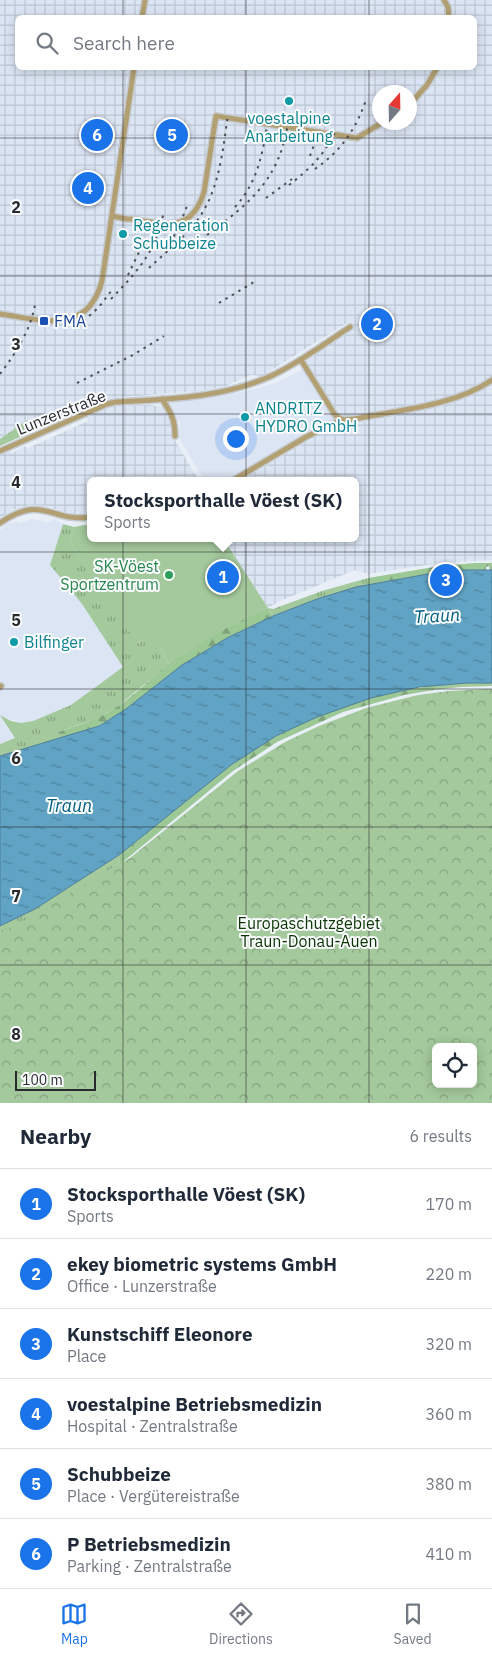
<!DOCTYPE html>
<meta charset="utf-8">
<style>
body{margin:0;font-family:"IBM Plex Sans",sans-serif;background:#f2f2f3;color:#1f2937}
.controls{position:absolute;right:15px;bottom:15px;display:grid;overflow:hidden;border-radius:8px;box-shadow:0 2px 12px #0003}
.controls button{width:45px;height:45px;display:grid;place-items:center;padding:0;border:0;border-bottom:1px solid #e0e1e3;background:#fff;color:#1f2937;font:25px sans-serif}
.compass{position:absolute;left:372px;top:85px;width:45px;height:45px;border-radius:50%;background:#fff;box-shadow:0 2px 12px #0003;rotate:20deg}
.scale{position:absolute;left:15px;bottom:12px;width:81px;box-sizing:border-box;padding-left:5px;border:2px solid #282a2e;border-top:0;font-size:14px;line-height:18px;white-space:nowrap;color:#282a2e;-webkit-text-stroke:4px #fbfcfd;paint-order:stroke}
.you{position:absolute;left:235px;top:438px;width:18px;height:18px;margin:-12px;border:4px solid #fff;border-radius:50%;background:#1a73e8;box-shadow:0 0 0 8px #1a73e833}
.badge{display:grid;place-items:center;width:32px;height:32px;border-radius:50%;background:#1a73e8;color:#fff;font-size:16px;font-weight:700}
.pin{position:absolute;translate:-50% -50%;border:2px solid #fff;box-shadow:0 1px 5px #0006}
.popup{position:absolute;left:87px;top:477px;width:272px;height:65px;box-sizing:border-box;display:grid;place-content:center;border-radius:8px;background:#fff;filter:drop-shadow(0 1px 4px #0005);font-size:16px;white-space:nowrap;color:#747a83}
.popup b{font-size:19px;color:#1f2937}
.popup::after{content:'';position:absolute;left:50%;top:100%;margin-left:-10px;border:10px solid transparent;border-top-color:#fff}
.list{margin:0;padding:0;list-style:none}
h2{display:flex;justify-content:space-between;align-items:center;height:65px;margin:0;padding:0 20px;font-size:21px}
h2 small{font-size:16px;font-weight:400;color:#747a83}
.list li{display:grid;grid-template-columns:32px 1fr auto;gap:15px;align-items:center;box-sizing:border-box;height:70px;padding:0 20px;border-top:1px solid #e0e1e3}
.list b{display:block;font-size:19px;white-space:nowrap}
.list p{margin:0;font-size:16px;white-space:nowrap;color:#747a83}
.list em{font-size:16px;font-style:normal;color:#747a83}
.icon{flex:none;width:28px;height:28px;fill:none;stroke:currentColor;stroke-width:2;stroke-linecap:round;stroke-linejoin:round}
.map{position:relative;flex:none;width:492px;height:1103px;overflow:hidden}
.search{position:absolute;background:#fff;box-shadow:0 2px 12px #0003;left:15px;right:15px;top:15px;height:55px;display:flex;align-items:center;gap:12px;box-sizing:border-box;padding:0 18px;border-radius:8px;color:#747a83;font-size:19px}
.sheet{height:485px;background:#fff}
nav{display:flex;justify-content:space-around;align-items:center;box-sizing:border-box;height:70px;border-top:1px solid #e0e1e3;background:#fff;font-size:14px;color:#747a83}
nav a{display:grid;justify-items:center;gap:2px}
nav .on{color:#1a73e8}
.map>svg:first-child{display:block}
.built{fill:#dce5f4}
.industrial{fill:url(#industrial-grid);fill-rule:evenodd}
.grass{fill:url(#grass-tufts)}
.forest{fill:url(#forest-firs)}
.park{fill:url(#park-crowns);fill-rule:evenodd}
.pitch{fill:#a4c99d}
.water{fill:url(#water-ripples);stroke:#4f7f97}
.lines{fill:none;stroke-linecap:round;stroke-linejoin:round}
.minor-casing{stroke:#c6ccd3;stroke-width:8}
.minor{stroke:#b2a073;stroke-width:5}
.rail{stroke:#4e5055;stroke-width:2;stroke-dasharray:2.5 5;stroke-linecap:butt}
.grid{fill:none;stroke:#282a2e;stroke-width:1;stroke-opacity:0.55}
.culture-dot{fill:#0f9aa8;stroke:#fbfcfd;stroke-width:2}
.transit-dot{fill:#1a4fb4;stroke:#fbfcfd;stroke-width:2}
.leisure-dot{fill:#2e9e5b;stroke:#fbfcfd;stroke-width:2}
.labels{text-anchor:middle;stroke-width:4;stroke-linejoin:round;paint-order:stroke}
.culture-label{font-size:16px;fill:#0d838f;stroke:#fbfcfd;text-anchor:start}
.transit-label{font-size:16px;fill:#164399;stroke:#fbfcfd;text-anchor:start}
.street-label{font-size:16px;fill:#282a2e;stroke:#fbfcfd}
.leisure-label{font-size:16px;fill:#27864d;stroke:#fbfcfd;text-anchor:end}
.park-label{font-size:16px;fill:#093502;stroke:#fbfcfd}
.water-label{font-size:18px;font-style:italic;fill:#015e7f;stroke:#fbfcfd}
.grid-label{font-size:16px;text-anchor:middle;font-weight:bold;fill:#282a2e;stroke:#fbfcfd;stroke-width:4;stroke-linejoin:round;paint-order:stroke}
</style>
<div class="map">
<svg width="492" height="1103" viewBox="0 0 492 1103">
<defs>
<pattern id="industrial-grid" width="8" height="8" patternUnits="userSpaceOnUse" patternTransform="scale(1.25)"><rect width="8" height="8" fill="#dce5f4"/><path d="M0 4h8M4 0v8" fill="none" stroke="#bdc5d2"/></pattern>
<pattern id="grass-tufts" width="24" height="20" patternUnits="userSpaceOnUse" patternTransform="scale(1.25)"><rect width="24" height="20" fill="#a4c99d"/><path d="M3 7l-1-3M5 7V3M7 7l1-3M15 17l-1-3M17 17v-4M19 17l1-3" fill="none" stroke="#86a380"/></pattern>
<pattern id="forest-firs" width="22" height="20" patternUnits="userSpaceOnUse" patternTransform="scale(1.25)"><rect width="22" height="20" fill="#9cc895"/><path d="M5 1l3.5 6h-7zM16 11l3.5 6h-7z" fill="#7fa37a"/></pattern>
<pattern id="park-crowns" width="20" height="18" patternUnits="userSpaceOnUse" patternTransform="scale(1.25)"><rect width="20" height="18" fill="#a4c99d"/><path d="M2 6a3 3 0 1 1 6 0M12 15a3 3 0 1 1 6 0" fill="none" stroke="#86a380"/></pattern>
<pattern id="water-ripples" width="26" height="14" patternUnits="userSpaceOnUse" patternTransform="scale(1.25)"><rect width="26" height="14" fill="#60a3c4"/><path d="M2 4q2-2 4 0t4 0M15 11q2-2 4 0t4 0" fill="none" stroke="#4f85a0"/></pattern>
</defs>
<rect width="100%" height="100%" fill="#e9eff7"/>
<!-- built -->
<path class="built" d="M303,369l31,48v3l-32,15 -66,40 -12,6h-19l-26,-43 1,-16 -10,-14 1,-6 55,-7 33,-7 19,-6z
M31,519l17,3 6,-3 9,5 -13,41 32,39 41,63 -52,38 -38,16 -12,2 -20,-7 14,22 -15,6v-214l9,-7h5l2,-2 5,2z"/>
<!-- industrial -->
<path class="industrial" d="M0,0h492v377l-30,16 -27,8 3,6 34,-12 20,-11v176l-52,3 -72,11 -13,-4 -77,32 -10,6 -45,-70h133v-57h-116l79,-47 18,-7 101,-20 -4,-7 -81,16 -7,1 -8,-3 -33,-52 46,-33 -4,-6 -85,53 -11,-1 -25,11 -25,5 -88,7 -20,7 -60,26 -6,-11 -27,19zM18,18h456v50h-456zM380,92h30v30h-30z
M150,405l12,2 10,16 -3,7 30,51h-109v32l-20,1 -23,-8 -17,-1 -17,5 -13,8v-64l8,-4 5,3 11,-7 4,2 60,-27 -2,-5 20,-8 6,-2z"/>
<!-- grass -->
<path class="grass" d="M27,420l6,11 -33,15v-7z
M63,524l11,3 -4,15 68,101 5,-3 16,6 10,18 -52,43 -21,12 -38,13 2,6 -60,18v-12l15,-6 -15,-23 11,6 10,2 12,-2 38,-16 52,-38 -41,-63 -32,-39z
M368,578l-2,7 -49,14 -44,17 -5,-8 5,1 49,-18z
M467,683h25v3l-32,1 -26,3 8,-5z
M119,855l1,5 -2,6 -118,72v-12l35,-17z"/>
<!-- forest -->
<path class="forest" d="M475,563h17v7h-2l-1,-4 -3,1v3h-36l-84,15 2,-7 72,-12z
M268,608l5,8 -46,22 -45,27 -56,44 -28,17 -38,12 -2,-6c21,-7 42,-13 60,-26 20,-13 36,-32 56,-46 29,-21 61,-38 94,-52z
M442,685l-8,5 -30,5 -61,17 -66,30 -44,29 -115,95 2,-6 -1,-5c37,-30 73,-61 111,-89 60,-45 137,-74 212,-81z"/>
<!-- park -->
<path class="park" d="M487,689h5v414h-492v-170l40,-21 58,-36 32,-18 108,-87 47,-29 34,-16 47,-18 52,-13 31,-4zM436,1047h37v37h-37z"/>
<!-- pitch -->
<path class="pitch" d="M90,524v14h133l45,70 -44,21 -55,35 -10,-18 -9,6 -7,-12 -6,3 -67,-101 4,-15z"/>
<!-- water -->
<path class="water" d="M450,570h42v113h-25l-48,4 -48,11 -54,19 -41,19 -45,29 -112,90 -84,54 -35,17v-170l99,-30 27,-17 56,-44 45,-27 46,-22 44,-17 39,-12z"/>
<g class="lines">
<!-- minor casing -->
<g class="minor-casing">
<path id="minor" d="M444,0l4,7 1,11
M142,18l3,-18
M410,104l17,-19 10,-17
M112,216l15,3
M130,219c35,5 61,15 74,-27l12,-76 141,22 26,-16
M0,314c43,6 87,22 102,-33l32,-213
M301,360l34,55 8,5 11,-1c45,-9 100,-13 138,-39
M162,399c9,14 13,20 13,37
M0,451l107,-47 9,-2c53,-3 106,-4 155,-26 28,-13 53,-32 79,-49
M232,481l74,-44 31,-15 3,-4
M0,523c44,-30 50,0 90,-6
M0,687l1,-1"/>
</g>
<!-- minor -->
<use href="#minor" class="minor"/>
<!-- rail -->
<path class="rail" d="M310,156l10,-28
M315,169c26,-18 41,-40 51,-69
M289,185c20,-15 37,-32 47,-55
M266,198l26,-19
M235,207c23,-25 28,-55 33,-87
M207,235c44,-33 72,-55 81,-112
M170,243l8,-14 9,-23
M149,268c18,-17 39,-33 52,-53 19,-30 22,-66 27,-101
M128,275l11,-23
M111,299c24,-25 46,-48 52,-84
M219,303l35,-21
M78,326l21,-19 13,-17
M0,374c16,-21 30,-43 35,-69
M77,383l56,-28 31,-19"/>
</g>
<!-- grid -->
<path class="grid" d="M123,0v18M246,0v18M369,0v18M123,68v1035M246,68v1035M369,68v1035M0,138h492M0,276h492M0,414h492M0,552h492M0,689h492M0,827h492M0,965h492"/>
<!-- markers -->
<g class="culture-dot">
<circle cx="289" cy="101" r="5"/>
<circle cx="123" cy="234" r="5"/>
<circle cx="245" cy="417" r="5"/>
<circle cx="14" cy="642" r="5"/>
</g>
<rect class="transit-dot" x="39" y="316" width="10" height="10" rx="2.5"/>
<circle class="leisure-dot" cx="169" cy="575" r="5"/>
<g class="labels">
<!-- culture labels -->
<g class="culture-label">
<text x="289" y="124" text-anchor="middle">voestalpine<tspan x="289" dy="18">Anarbeitung</tspan></text>
<text x="133" y="231">Regeneration<tspan x="133" dy="18">Schubbeize</tspan></text>
<text x="255" y="414">ANDRITZ<tspan x="255" dy="18">HYDRO GmbH</tspan></text>
<text x="24" y="648">Bilfinger</text>
</g>
<!-- transit labels -->
<g class="transit-label">
<text x="54" y="327">FMA</text>
</g>
<!-- street labels -->
<g class="street-label">
<text transform="translate(61 412) rotate(-22)" y="6">Lunzerstraße</text>
</g>
<!-- leisure labels -->
<g class="leisure-label">
<text x="159" y="572">SK-Vöest<tspan x="159" dy="18">Sportzentrum</tspan></text>
</g>
<!-- park labels -->
<g class="park-label">
<text x="309" y="929">Europaschutzgebiet<tspan x="309" dy="18">Traun-Donau-Auen</tspan></text>
</g>
<!-- water labels -->
<g class="water-label">
<text transform="translate(437 616) rotate(-3)" y="6">Traun</text>
<text x="69" y="812">Traun</text>
</g>
</g>
<g class="grid-label">
<text x="16" y="213">2</text>
<text x="16" y="350">3</text>
<text x="16" y="488">4</text>
<text x="16" y="626">5</text>
<text x="16" y="764">6</text>
<text x="16" y="902">7</text>
<text x="16" y="1040">8</text>
</g>
</svg>
<div class="controls">
<button><svg class="icon" aria-label="locate" viewBox="0 0 24 24"><circle cx="12" cy="12" r="6"/><path d="M12 2v4M12 18v4M2 12h4M18 12h4"/></svg></button>
</div>
<svg class="compass" viewBox="-18 -18 36 36"><path d="M0-13l5 13h-10z" fill="#e53935"/><path d="M0 13l5-13h-10z" fill="#747a83"/></svg>
<div class="scale">100 m</div>
<div class="you"></div>
<div class="pin badge" style="left:223px;top:577px">1</div>
<div class="popup"><b>Stocksporthalle Vöest (SK)</b>Sports</div>
<div class="pin badge" style="left:377px;top:324px">2</div>
<div class="pin badge" style="left:446px;top:580px">3</div>
<div class="pin badge" style="left:88px;top:188px">4</div>
<div class="pin badge" style="left:172px;top:135px">5</div>
<div class="pin badge" style="left:97px;top:135px">6</div>
<div class="search"><svg class="icon" aria-label="search" viewBox="0 0 24 24"><circle cx="10" cy="10" r="6"/><path d="M15 15l6 6"/></svg>Search here</div>
</div>
<section class="sheet">
<h2>Nearby<small>6 results</small></h2>
<ul class="list">
<li><span class="badge">1</span><div><b>Stocksporthalle Vöest (SK)</b><p>Sports</p></div><em>170 m</em></li>
<li><span class="badge">2</span><div><b>ekey biometric systems GmbH</b><p>Office · Lunzerstraße</p></div><em>220 m</em></li>
<li><span class="badge">3</span><div><b>Kunstschiff Eleonore</b><p>Place</p></div><em>320 m</em></li>
<li><span class="badge">4</span><div><b>voestalpine Betriebsmedizin</b><p>Hospital · Zentralstraße</p></div><em>360 m</em></li>
<li><span class="badge">5</span><div><b>Schubbeize</b><p>Place · Vergütereistraße</p></div><em>380 m</em></li>
<li><span class="badge">6</span><div><b>P Betriebsmedizin</b><p>Parking · Zentralstraße</p></div><em>410 m</em></li>
</ul>
</section>
<nav>
<a class="on"><svg class="icon" aria-label="map" viewBox="0 0 24 24"><path d="M3 6l6-2 6 2 6-2v14l-6 2-6-2-6 2zM9 4v14M15 6v14"/></svg>Map</a>
<a><svg class="icon" aria-label="directions" viewBox="0 0 24 24"><path d="M12 3l9 9-9 9-9-9zM9 14v-3h6M13 9l2 2-2 2"/></svg>Directions</a>
<a><svg class="icon" aria-label="saved" viewBox="0 0 24 24"><path d="M7 4h10v16l-5-4-5 4z"/></svg>Saved</a>
</nav>
